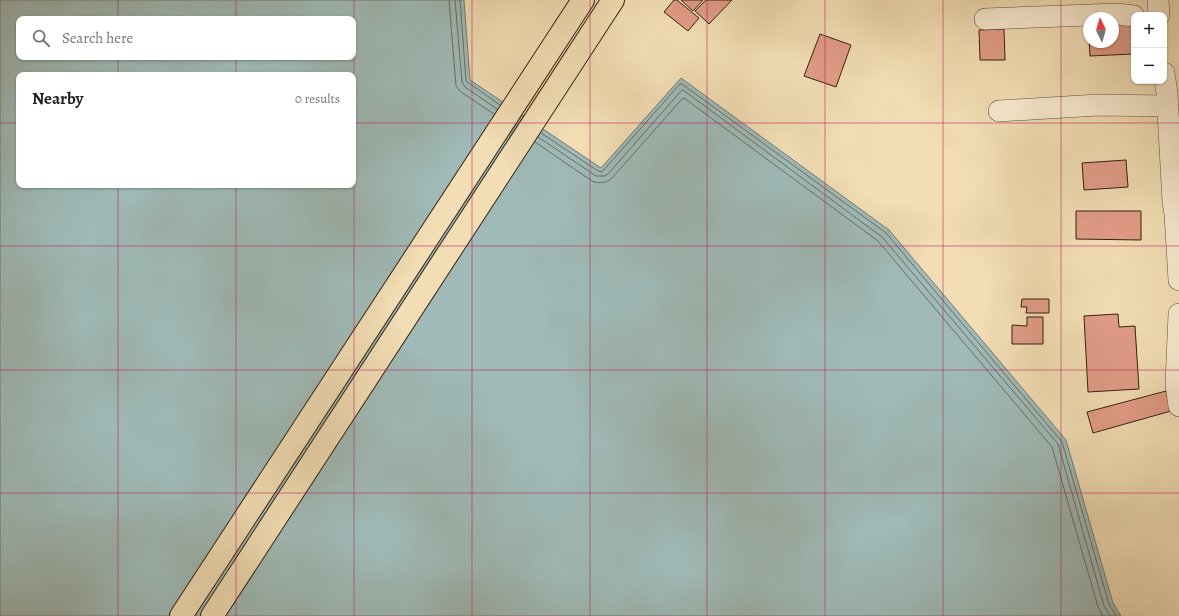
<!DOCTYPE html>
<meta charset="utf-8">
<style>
body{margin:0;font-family:Alegreya,serif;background:#f6f6f6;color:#202124}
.controls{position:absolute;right:12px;top:12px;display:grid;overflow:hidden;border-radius:8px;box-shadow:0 1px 3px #0004}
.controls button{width:36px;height:36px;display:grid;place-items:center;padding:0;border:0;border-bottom:1px solid #e0e0e0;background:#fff;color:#202124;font:20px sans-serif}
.compass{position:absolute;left:1083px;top:12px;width:36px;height:36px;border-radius:50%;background:#fff;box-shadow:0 1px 3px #0004;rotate:355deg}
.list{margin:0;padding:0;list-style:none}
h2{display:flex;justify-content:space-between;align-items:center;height:52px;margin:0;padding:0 16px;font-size:17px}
h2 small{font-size:13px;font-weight:400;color:#757577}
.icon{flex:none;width:22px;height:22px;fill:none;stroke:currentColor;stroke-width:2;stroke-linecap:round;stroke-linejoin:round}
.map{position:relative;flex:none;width:1179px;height:616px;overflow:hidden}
.search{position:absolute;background:#fff;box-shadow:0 1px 3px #0004;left:16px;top:16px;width:340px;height:44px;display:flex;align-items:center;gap:10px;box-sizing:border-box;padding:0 14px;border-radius:8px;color:#757577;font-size:15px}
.panel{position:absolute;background:#fff;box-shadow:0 1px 3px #0004;left:16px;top:72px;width:340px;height:116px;border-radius:8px}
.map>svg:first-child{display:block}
.water{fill:#9fbab7;stroke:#737d75;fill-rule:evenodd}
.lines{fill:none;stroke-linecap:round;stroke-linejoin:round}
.shore{stroke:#686e64;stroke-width:1}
.building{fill:#e19c88;stroke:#312211}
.minor-casing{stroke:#61513a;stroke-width:22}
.major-casing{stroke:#312211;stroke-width:24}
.minor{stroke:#f7e9ce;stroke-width:21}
.major{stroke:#f2ddb4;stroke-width:22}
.grid{fill:none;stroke:#c2185b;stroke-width:1;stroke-opacity:0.55}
</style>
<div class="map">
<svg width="1179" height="616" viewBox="0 0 1179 616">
<rect width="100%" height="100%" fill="#f2ddb4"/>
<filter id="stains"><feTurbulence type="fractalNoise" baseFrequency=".005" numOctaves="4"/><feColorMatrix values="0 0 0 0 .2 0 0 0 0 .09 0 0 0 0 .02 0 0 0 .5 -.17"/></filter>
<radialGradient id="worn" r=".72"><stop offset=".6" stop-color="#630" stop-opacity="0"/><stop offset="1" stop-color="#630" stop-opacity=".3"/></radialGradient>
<!-- water -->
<path class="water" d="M0,0h464l6,80 131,88 80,-90 208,152 177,210 47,163 8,13h-1121zM19,19h334v38h-334zM19,75h334v110h-334z"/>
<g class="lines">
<!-- shore -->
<path class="shore" d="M449,0l7,86 5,6 33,22
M455,0l7,82 3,5 32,22
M460,0l6,81 34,24
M541,133l57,38 4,1 78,-88h2l204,149 176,209 47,162 7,12
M538,137l58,39h8l4,-2 73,-83 2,-1 199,147 176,207 46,162 6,10
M535,142l57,39c8,3 14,2 20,-3l70,-79 2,-1 194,143 174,206 46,160 5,9"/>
</g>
<!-- building -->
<path class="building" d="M674,0h3l22,18 -11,13 -24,-19z
M681,0h22l-10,11z
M706,0h26l-23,24 -14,-13z
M1131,20l2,34 -43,2 -2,-34h1v20h24v-21z
M1004,29l1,31h-25l-1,-30z
M820,34l31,11 -15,42 -32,-11z
M1126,160l2,27 -44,3 -2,-27z
M1076,211h65v29l-65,-1z
M1022,299h27v14h-23l1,-6h-6z
M1118,314l1,13 16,-1 4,63 -51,3 -4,-76z
M1027,317h16v27h-31v-19l15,1z
M1166,391l5,20 -78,22 -6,-21z"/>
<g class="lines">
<!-- minor casing -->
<g class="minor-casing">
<path id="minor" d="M1158,0l1,15
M985,19l132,-5 17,2
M1164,73l3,20 6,109 2,12 4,66
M999,111l99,-6 70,1
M1179,314l-3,70 3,22"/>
</g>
<!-- major casing -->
<g class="major-casing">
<path id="major" d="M181,616l402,-616
M212,616l401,-616"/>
</g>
<!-- minor -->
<use href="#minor" class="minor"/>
<!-- major -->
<use href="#major" class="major"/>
</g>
<!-- grid -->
<path class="grid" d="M118,0v19M236,0v19M354,0v616M472,0v616M590,0v616M707,0v616M825,0v616M943,0v616M1061,0v616M118,57v18M236,57v18M0,123h19M353,123h826M118,185v431M236,185v431M0,246h1179M0,370h1179M0,493h1179"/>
<rect width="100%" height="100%" filter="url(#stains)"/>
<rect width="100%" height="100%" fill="url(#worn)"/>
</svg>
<div class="controls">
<button>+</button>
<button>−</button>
</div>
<svg class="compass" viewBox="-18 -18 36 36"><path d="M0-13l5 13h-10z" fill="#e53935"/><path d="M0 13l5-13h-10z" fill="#757577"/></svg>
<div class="search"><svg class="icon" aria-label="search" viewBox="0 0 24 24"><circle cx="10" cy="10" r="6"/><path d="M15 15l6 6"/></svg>Search here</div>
<section class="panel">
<h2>Nearby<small>0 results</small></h2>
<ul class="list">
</ul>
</section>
</div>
